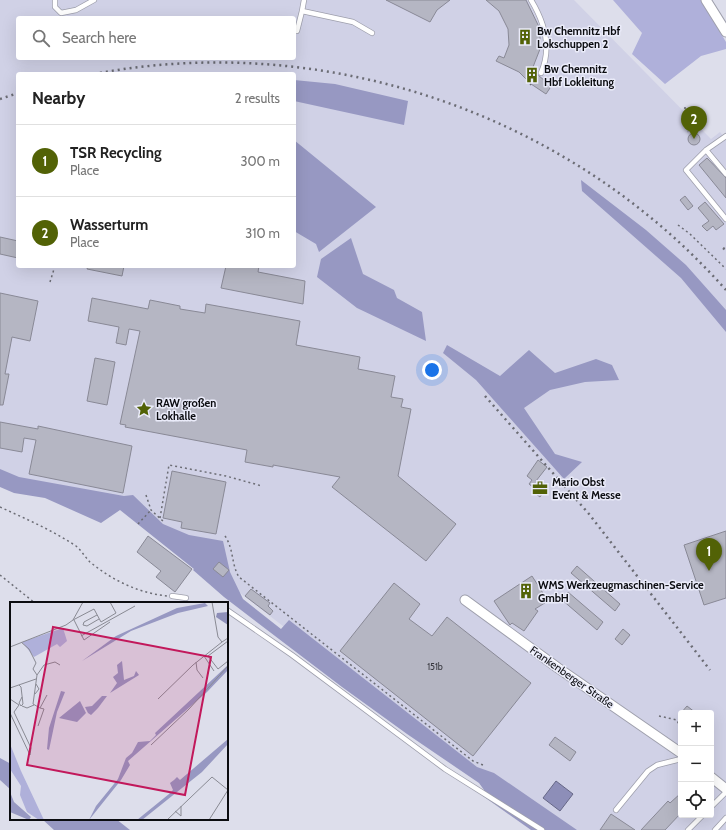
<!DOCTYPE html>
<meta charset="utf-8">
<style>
body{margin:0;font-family:Cabin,sans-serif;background:#f6f6f6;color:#222}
.controls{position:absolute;right:12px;bottom:12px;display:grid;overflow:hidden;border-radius:4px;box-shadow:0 4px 16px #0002}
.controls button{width:36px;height:36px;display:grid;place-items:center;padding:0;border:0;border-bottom:1px solid #e0e0e0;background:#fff;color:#222;font:20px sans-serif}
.you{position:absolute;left:432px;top:370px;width:14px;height:14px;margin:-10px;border:3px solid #fff;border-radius:50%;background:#1a73e8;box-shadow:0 0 0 6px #1a73e833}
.badge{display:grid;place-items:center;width:26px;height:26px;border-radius:50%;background:#526206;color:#fff;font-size:13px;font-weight:700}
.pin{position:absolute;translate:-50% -33px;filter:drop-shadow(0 1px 2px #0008)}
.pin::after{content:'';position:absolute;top:21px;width:14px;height:12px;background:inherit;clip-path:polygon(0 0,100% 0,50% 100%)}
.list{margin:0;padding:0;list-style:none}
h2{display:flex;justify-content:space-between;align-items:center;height:52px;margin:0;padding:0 16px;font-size:17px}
h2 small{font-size:13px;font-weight:400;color:#767676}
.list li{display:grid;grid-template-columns:26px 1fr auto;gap:12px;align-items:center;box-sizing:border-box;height:72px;padding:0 16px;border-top:1px solid #e0e0e0}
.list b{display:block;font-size:15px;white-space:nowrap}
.list p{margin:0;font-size:13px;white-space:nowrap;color:#767676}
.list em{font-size:13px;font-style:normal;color:#767676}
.icon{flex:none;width:22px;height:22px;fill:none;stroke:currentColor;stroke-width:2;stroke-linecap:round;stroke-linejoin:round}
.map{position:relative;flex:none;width:726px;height:830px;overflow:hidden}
.search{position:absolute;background:#fff;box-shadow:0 4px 16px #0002;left:16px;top:16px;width:280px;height:44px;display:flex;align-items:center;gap:10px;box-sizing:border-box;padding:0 14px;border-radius:4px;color:#767676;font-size:15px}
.panel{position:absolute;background:#fff;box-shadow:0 4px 16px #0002;left:16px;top:72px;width:280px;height:196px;border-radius:4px}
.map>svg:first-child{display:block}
.built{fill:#d0d1e6;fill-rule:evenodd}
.green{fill:#afb0da}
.forest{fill:#9798c2}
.water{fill:#8d8eb8;stroke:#666786}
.building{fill:#b5b6c3;stroke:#898996}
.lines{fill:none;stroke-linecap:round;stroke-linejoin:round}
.lane-casing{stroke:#9e9fac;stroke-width:6}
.street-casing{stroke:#9e9fac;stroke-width:11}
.path{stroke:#6c6d75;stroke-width:1.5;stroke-dasharray:2 3;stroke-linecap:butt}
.lane{stroke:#fff;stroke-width:4.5}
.street{stroke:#fff;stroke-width:9}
.rail{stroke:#6b6c74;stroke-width:2.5;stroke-dasharray:2 4;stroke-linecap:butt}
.labels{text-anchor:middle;stroke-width:3;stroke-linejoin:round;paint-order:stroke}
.number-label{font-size:9px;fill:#36363d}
.poi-label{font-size:11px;font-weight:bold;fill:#0b0c10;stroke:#eaebf9;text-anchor:start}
.street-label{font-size:11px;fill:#0b0c10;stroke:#eaebf9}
.inset-road{fill:none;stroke:#898a93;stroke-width:1}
.view{fill:#c2185b;fill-opacity:0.15;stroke:#c2185b;stroke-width:2}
.inset-edge{fill:none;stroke:#0b0c10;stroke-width:2}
</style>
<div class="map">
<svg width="726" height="830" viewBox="0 0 726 830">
<rect width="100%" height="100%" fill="#dddeeb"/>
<!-- built -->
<path class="built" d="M0,0h574l137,139 9,-7 4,5 2,3v690h-159l-80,-47 -356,-274 -131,-34zM18,18h276v40h-276zM18,74h276v192h-276zM681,713h30v102h-30z"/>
<!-- green -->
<path class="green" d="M613,0h88l25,42v7l-25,7 -36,28 -33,-30 10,-21z"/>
<!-- forest -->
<path class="forest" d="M294,80l41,4 73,17 -4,24 -110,-24z
M294,140l82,67 -57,45 -3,-8 -22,-13z
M581,180l65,50 40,35 40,45v22l-45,-54 -99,-87z
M351,238l12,36 31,16 3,8 25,14 4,29 -69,-33 -40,-31 4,-18z
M447,345l53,31 29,-26 26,23 41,-14 16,6 7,15 -34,2 -35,8 -26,18 31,46 27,8 -18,17 -88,-99 -33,-27z
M0,469l19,8 105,19 9,-1 30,29 26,11 34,6 7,31 13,27 38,30 8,-9 188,147 17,6 83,57h-46l-48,-34 1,-6 -5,-7 -72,-49 -65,-47 -118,-90 -31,-27 1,-1 -74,-59 -19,13 -56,-25 -31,-5 -14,-6z
M0,758l11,6v26l-11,-10z
M42,819h74l14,11h-76z"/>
<!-- water -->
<path class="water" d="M556,781l17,13 -13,17 -17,-13z"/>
<!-- building -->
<path class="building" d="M386,0h64l-13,10 -7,12z
M486,0h40l14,29v20l-7,18 5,4v4l7,6 -1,1 6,6 -4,6 -15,-10 -12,-12 -23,-11 3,-5 5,2 5,-13 -1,-16 -9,-18z
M688 139a6 6 0 1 1 12 0a6 6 0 1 1-12 0Z
M707,158l19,20v20l-27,-33z
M685,196l8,10 -5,4 -8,-10z
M705,202l19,22 -8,6 -3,-4 -6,5 -5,-5 7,-5 -11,-13z
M0,237l18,4v17l-18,-4z
M88,266h36l-2,10 -35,-7z
M226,266h33l-1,6 47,9 -2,23 -82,-16z
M0,293l38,8 -8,40 -18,-4 -7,37h4l-6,31h-3z
M92,298l56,11 2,-9 30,6v3l25,4 1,-9 94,17 -4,24 64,12 -2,12 37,7 -4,21 12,2 -2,8 10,2 -13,67 58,48 -30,37 -94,-74 8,-10 -67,-12v2l-28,-5 2,-12 -122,-23 1,-2 -6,-1 20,-93 -11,-2 -3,16 -10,-2 3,-16 -31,-6z
M95,358l20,4 -8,43 -20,-4z
M0,422l38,7v-3l94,20 -9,47 -94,-19 7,-34 -12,-2 -2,14 -22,-4z
M538,460l9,7 -11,14 10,7 -6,9 -8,-6 2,-3 -5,-4 3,-4 -5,-4z
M172,471l54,11 -10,52 -35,-6 1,-6 -19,-4z
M726,531v67l-22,7 -20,-60z
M148,536l44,33 -17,23 -19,-15 5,-6 -24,-19z
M219,562l10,8 -6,7 -10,-8z
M577,566l43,38 -5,7 -44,-38z
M532,576l16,25 -13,8 3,2 -14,20 -12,-8 -2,2 -16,-24z
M394,583l26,21 -11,15 23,17 15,-19 84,66 -58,73 -133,-105z
M251,589l19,14 -2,3 5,5 -3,4 -25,-19z
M568,592l35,30 -6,8 -36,-31z
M623,629l7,6 -8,10 -7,-6z
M687,706l9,7h-15z
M555,737l21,15 -6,9 -21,-16z
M681,793v20l-16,17h-24l27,-29 2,2z
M611,814l24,16h-35z"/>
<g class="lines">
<!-- lane casing -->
<g class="lane-casing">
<path id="lane" d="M55,0v7l6,6 15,-3 18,-10
M531,0c14,23 21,48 10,73
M302,11l2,-11
M294,31h3l5,-20 51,11 19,11
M726,136l-20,14 -20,20 40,49
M706,150l20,24
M172,596l14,2
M227,610l65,45 153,114 97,61
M711,807l15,-15
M616,810l32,-39 9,-6 24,-6
M688,830l15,-15
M715,830l11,-12"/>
</g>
<!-- street casing -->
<g class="street-casing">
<path id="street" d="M706,0l20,32
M465,600l93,68 123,85
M711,777l15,12"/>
</g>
<!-- path -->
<path class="path" d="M530,85l1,-1
M685,107v11l3,14
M678,225l12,9 36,35
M50,282l5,-16
M146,495l5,15 13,12
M0,507c26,12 52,23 76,39 5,4 9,11 14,16 22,18 48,31 77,34
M160,518l9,-53 57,11 36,10
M138,524l13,-14
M225,536c9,13 6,28 14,41l234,184 10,4
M0,575l35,28
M659,716l18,4 4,10"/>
<!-- lane -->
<use href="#lane" class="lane"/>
<!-- street -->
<use href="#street" class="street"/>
<!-- rail -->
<path class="rail" d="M94,74c232,-44 476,40 632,216
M0,99l18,-6
M723,248l3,2
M485,396l104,118 121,156"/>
</g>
<!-- icons -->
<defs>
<g id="building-bare" transform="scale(1.2)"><path d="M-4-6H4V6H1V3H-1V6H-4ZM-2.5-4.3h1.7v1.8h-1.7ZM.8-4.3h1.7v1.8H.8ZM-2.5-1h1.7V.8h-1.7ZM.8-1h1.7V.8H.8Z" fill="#526206" stroke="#eaebf9" stroke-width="2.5" paint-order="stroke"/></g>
<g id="sight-bare" transform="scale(1.2)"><path d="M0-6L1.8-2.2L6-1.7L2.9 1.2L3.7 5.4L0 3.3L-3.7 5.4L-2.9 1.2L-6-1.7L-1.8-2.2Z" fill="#526206" stroke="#eaebf9" stroke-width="2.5" paint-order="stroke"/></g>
<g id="office-bare" transform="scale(1.2)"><path d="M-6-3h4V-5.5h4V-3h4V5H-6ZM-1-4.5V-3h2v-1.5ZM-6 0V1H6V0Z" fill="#526206" stroke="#eaebf9" stroke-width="2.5" paint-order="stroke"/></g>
</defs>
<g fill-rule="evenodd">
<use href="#building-bare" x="525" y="37"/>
<use href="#building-bare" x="532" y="75"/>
<use href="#sight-bare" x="144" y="409"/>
<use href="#office-bare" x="540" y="488"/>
<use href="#building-bare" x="526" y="591"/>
</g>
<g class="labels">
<!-- number labels -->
<g class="number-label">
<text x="435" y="670">151b</text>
</g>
<!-- poi labels -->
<g class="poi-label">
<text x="537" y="35">Bw Chemnitz Hbf<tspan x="537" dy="13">Lokschuppen 2</tspan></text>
<text x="544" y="73">Bw Chemnitz<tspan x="544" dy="13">Hbf Lokleitung</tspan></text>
<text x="156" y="407">RAW großen<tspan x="156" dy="13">Lokhalle</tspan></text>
<text x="552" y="486">Mario Obst<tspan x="552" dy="13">Event &amp; Messe</tspan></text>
<text x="538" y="589">WMS Werkzeugmaschinen-Service<tspan x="538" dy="13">GmbH</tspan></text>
</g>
<!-- street labels -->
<g class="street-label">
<text transform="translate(572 677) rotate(35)" y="4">Frankenberger Straße</text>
</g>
</g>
<!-- overview -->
<g transform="translate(10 602)">
<rect width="218" height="218" fill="#dddeeb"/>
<path d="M53,26l4,13 -7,6 -3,-3 -23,13 -12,-15zM0,142l11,27 23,49h-5l-12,-8 -7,-17 1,-9 -11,-17z" fill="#afb0da"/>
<path d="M195,1l3,3 -30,7 -47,18 -49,30 34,-25 61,-28zM112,59l2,19 10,-4 2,-5 3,4 -29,18 7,-10 -4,-6 5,-4 -1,-8zM218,63v5l-21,22 -79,69 2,4 -9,15 -32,40 7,-14 22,-27 8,-21 6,-5 6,-11 12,-1 6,-6 -1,-2zM51,89l4,1 -8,20 -8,38 -2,-1 2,-21zM92,94h5l-9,12 -7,7 -3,-2 -3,-6 7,-1zM70,99l6,12 -9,9 -18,-4zM218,137v5l-26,28 -60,48h-5l32,-26 4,-4 -3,-7 4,-3 3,-3 3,3zM0,190l4,10 17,15 -2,3 -19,-8z" fill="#9798c2"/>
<path d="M218,10v13l-12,-8 1,-4z" fill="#8d8eb8"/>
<path class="inset-road" d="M202,0l6,35 4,5 6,-4M87,13l-13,7 -1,3 4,1 12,-7M63,18l21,-11 7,13 15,-9 -6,-11M64,18l10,20 26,-18M71,34l54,-30M218,39l-20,15 10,13 10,-8M11,40l8,7 7,14 -3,6 4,6 -4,29 7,4M0,45l56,-22 7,-5 10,-18M194,54l10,15M186,60l1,8 6,8M27,73l7,-10 11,-3 5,3M9,83l2,2 2,17 -2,2 -2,-3 3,-6M0,86l26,-9M25,92l4,-5 -3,-5M0,97l9,6 -5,7 17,36 -1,7 -20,-42M148,97l35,-34 29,-23M12,104l5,2 7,-3M28,124l6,-17 -4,-1 7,-13M141,143l38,-36 39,-43M165,209l6,5v-10M157,218l45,-43 16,13M199,218l19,-30"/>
<path class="view" d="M43,25l158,30 -26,138 -158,-30z"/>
<rect width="218" height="218" class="inset-edge"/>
</g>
</svg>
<div class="controls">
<button>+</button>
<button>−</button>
<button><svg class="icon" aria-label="locate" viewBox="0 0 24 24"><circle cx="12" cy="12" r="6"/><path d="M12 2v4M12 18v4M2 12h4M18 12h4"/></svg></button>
</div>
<div class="you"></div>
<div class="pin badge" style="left:709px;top:571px">1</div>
<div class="pin badge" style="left:694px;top:139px">2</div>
<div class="search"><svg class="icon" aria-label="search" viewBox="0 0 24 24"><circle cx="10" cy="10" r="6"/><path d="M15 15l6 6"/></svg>Search here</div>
<section class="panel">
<h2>Nearby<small>2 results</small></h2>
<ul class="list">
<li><span class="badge">1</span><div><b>TSR Recycling</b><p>Place</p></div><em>300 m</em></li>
<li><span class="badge">2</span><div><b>Wasserturm</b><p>Place</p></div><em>310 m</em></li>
</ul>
</section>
</div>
